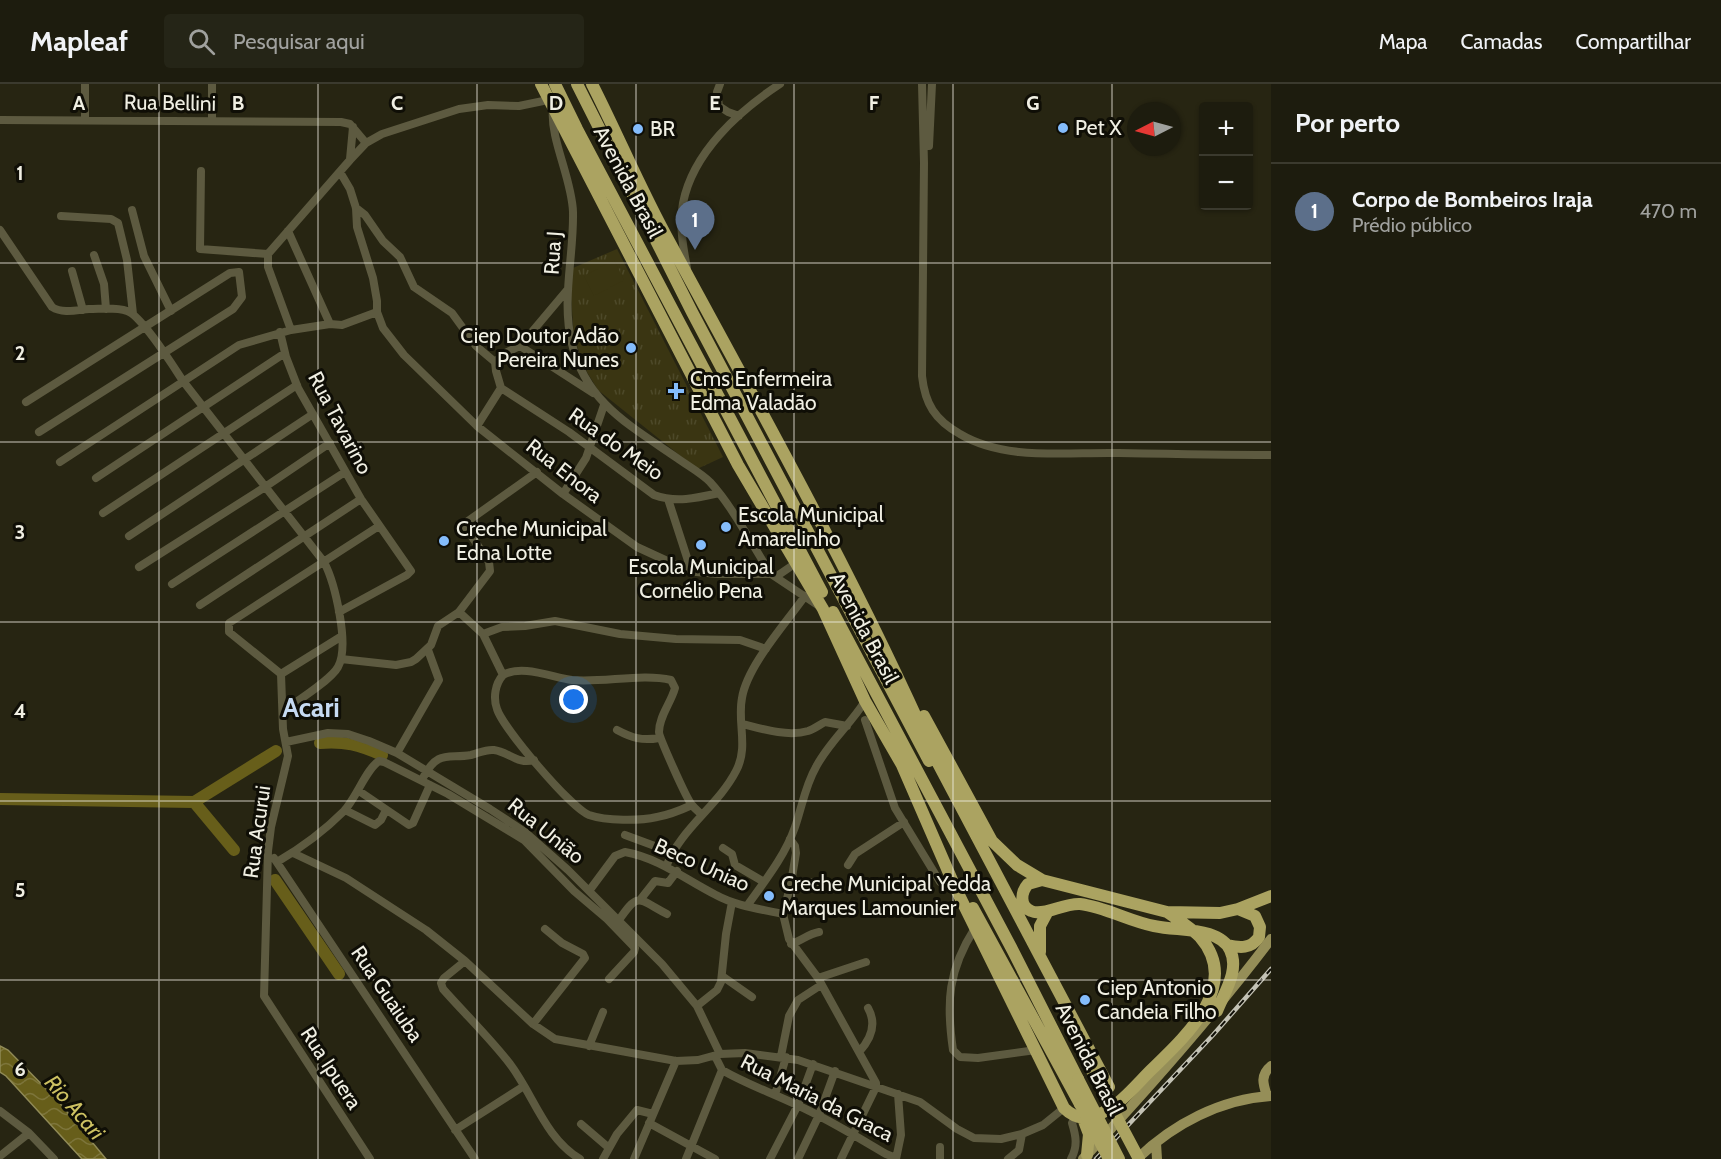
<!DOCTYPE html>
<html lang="pt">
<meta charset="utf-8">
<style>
body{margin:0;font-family:Cabin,sans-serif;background:#252517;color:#f1f3f6}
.controls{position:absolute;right:18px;top:18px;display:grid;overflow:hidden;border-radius:6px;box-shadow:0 2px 4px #0004}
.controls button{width:54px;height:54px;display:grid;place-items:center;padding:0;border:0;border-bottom:2px solid #3b3a2e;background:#1d1c0e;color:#f1f3f6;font:30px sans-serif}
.compass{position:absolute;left:1127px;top:18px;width:54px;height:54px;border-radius:50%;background:#1d1c0e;box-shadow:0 2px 4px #0004;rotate:264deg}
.you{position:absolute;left:574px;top:616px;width:21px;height:21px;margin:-15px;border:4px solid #fff;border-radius:50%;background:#1a73e8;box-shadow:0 0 0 9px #1a73e833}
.badge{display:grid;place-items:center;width:39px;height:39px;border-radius:50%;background:#0f766e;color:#fff;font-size:20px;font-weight:700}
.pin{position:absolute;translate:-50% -50px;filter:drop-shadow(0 2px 3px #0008)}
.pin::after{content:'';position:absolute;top:32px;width:21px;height:18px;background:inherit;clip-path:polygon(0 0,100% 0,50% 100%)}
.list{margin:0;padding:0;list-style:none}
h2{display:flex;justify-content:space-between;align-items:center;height:78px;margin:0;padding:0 24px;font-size:26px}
h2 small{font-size:20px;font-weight:400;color:#a0a19e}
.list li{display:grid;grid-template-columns:39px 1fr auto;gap:18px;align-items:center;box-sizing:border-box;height:96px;padding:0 24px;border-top:2px solid #3b3a2e}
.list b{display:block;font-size:22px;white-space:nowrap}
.list p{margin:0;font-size:20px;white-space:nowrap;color:#a0a19e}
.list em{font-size:20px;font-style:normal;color:#a0a19e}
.icon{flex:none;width:33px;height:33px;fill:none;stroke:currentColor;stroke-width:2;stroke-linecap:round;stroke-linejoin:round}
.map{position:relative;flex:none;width:1271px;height:1075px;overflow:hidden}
header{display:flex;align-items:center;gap:36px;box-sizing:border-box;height:84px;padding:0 30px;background:#1d1c0e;border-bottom:2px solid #3b3a2e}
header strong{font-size:28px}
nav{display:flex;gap:33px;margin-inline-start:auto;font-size:21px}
.search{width:420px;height:54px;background:#252517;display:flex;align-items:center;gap:15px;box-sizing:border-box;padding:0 21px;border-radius:6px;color:#a0a19e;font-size:22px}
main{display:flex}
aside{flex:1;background:#1d1c0e}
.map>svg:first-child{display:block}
.park{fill:url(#park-tufts)}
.garden{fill:#3a3512}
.water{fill:url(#water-waves);stroke:#908a56;stroke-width:1.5}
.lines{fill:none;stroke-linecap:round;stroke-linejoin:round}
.river{stroke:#675e1a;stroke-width:12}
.minor{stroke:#5d5a40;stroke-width:8}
.major{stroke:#958e58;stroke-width:10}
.highway{stroke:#aba361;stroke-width:12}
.rail-casing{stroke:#c3c2b5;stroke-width:4.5}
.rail{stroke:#0f0e06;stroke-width:2;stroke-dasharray:7;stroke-linecap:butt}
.highway-bridge{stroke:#aba361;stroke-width:12}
.grid{fill:none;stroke:#f0efe3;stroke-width:1.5;stroke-opacity:0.55}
.poi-dot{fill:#84bcfb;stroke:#0f0e06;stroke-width:2}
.labels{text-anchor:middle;stroke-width:6;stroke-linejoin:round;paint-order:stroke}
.street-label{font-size:21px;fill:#f0efe3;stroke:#0f0e06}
.poi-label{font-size:21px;fill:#f0efe3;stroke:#0f0e06;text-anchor:start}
.water-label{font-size:22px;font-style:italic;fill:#cdc162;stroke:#0f0e06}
.district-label{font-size:27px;font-weight:bold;fill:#c6daf2;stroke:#0f0e06}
.grid-label{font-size:20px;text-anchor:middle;font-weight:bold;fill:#f0efe3;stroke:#0f0e06;stroke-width:6;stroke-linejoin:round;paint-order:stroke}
</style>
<header>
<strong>Mapleaf</strong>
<div class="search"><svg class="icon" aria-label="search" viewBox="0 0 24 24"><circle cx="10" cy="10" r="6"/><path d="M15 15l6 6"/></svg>Pesquisar aqui</div>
<nav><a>Mapa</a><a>Camadas</a><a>Compartilhar</a></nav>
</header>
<main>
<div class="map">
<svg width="1271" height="1075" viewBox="0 0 1271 1075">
<defs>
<pattern id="park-tufts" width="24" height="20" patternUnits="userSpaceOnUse" patternTransform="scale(1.5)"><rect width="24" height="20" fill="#3a3512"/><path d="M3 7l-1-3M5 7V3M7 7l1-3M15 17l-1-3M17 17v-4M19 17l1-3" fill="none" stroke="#4d4929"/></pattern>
<pattern id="water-waves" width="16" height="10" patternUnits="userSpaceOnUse" patternTransform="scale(1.5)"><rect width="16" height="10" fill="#675e1a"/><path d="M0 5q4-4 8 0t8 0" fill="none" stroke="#7d753b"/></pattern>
</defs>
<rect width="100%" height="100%" fill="#272512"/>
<!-- park -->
<path class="park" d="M617,165l106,208 -26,12 -99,-79 -11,-18 -13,-34 -3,-43 2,-27z"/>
<!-- garden -->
<path class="garden" d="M614,176l10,20 -30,16 -10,-20z"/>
<!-- water -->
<path class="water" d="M0,962l8,4 51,52 47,57h-24l-76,-83 -6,-4z"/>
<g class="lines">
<!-- river -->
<path class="river" d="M320,659c25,-2 39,2 62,12
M0,715l194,3 82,-51
M194,718l40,48
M275,796l64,94"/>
<!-- minor -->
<path class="minor" d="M85,0v36
M720,0l-3,8 2,14 9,6 11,4
M922,0l2,79 -2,213c3,28 13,44 38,58 45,27 106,18 156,19 52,1 103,2 155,2
M553,26c-3,29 19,69 20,102 1,44 -12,89 -1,132 14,59 59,82 105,114 11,8 24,15 33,24 23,25 42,63 61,92
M0,36l341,2 9,2 16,19
M212,37v-37
M929,62l3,-62
M350,75l3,-32
M201,87l-1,78 68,5
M340,88l10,17 6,19 1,19 16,51 4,23v11l6,16 21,27 73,71 86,68 74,53 39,18 20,7 22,2h53l48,32
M356,124l9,7 18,26 17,16 14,30 38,26 24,33 19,16
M132,126l12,46 27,55
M61,132l50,3 7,4 9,37 6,54
M0,146l52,77c11,7 25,3 37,2 12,0 27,-2 38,2 15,5 46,55 56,70l141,181c11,21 26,84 14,105 -7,13 -42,35 -55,44
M288,147l42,93
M94,171l10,29 2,25
M687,184c-4,-21 -8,-44 -4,-65 10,-51 56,-92 97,-119
M72,187l11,39
M291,246l-23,-63v-13l82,-94 16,-17 16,-9 77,-25 29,-4 31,1 29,-6
M280,248l6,25 12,31 63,111 50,72 -4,4 -68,37
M520,262l73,47
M501,304l68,44 85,63c22,8 43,3 65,-2
M26,318l204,-129 9,-1 3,25 -9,12 -194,123
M477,342l24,-38 -5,-17 -1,-9 10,-9 15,-7 48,-57
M60,378l179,-117 52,-15 39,-6 12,1 35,-13
M96,394l189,-125
M563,410l23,-36 18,-53
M668,415l23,71
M103,429l194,-128
M129,452l184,-122
M139,483l126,-80 65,-44
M777,492l19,-13
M172,500l173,-112
M200,521l161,-106
M459,528l24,22 20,41
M483,550l19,-7 23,-1 30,-5 65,13 56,5 64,1 26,9
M341,575l55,6 15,-3 5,-3 15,-14 7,-19 21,-14 31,-41 -1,-9 -23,-34 2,-7 69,-49
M281,590l2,55 5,27 -17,71 -3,24 -4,145 106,163
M281,590l-52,-42v-9l150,-97
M281,590l61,-38
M503,591c19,-11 48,2 69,5 30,3 71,-7 99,0l4,8c-4,15 -16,28 -16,44 0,5 28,68 33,73 3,4 7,7 10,10
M503,591c-8,9 -10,23 -6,34 6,19 74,99 92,106 17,6 51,6 68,2 12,-2 24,-7 35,-12
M865,636l30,88 45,74 6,4 9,1
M743,640c19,5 45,13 65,7 6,-2 11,-6 17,-9l22,4
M617,646c15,8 25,11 42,8
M286,658l42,-9 20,1 21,7 28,12 93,56 35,23 43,38 94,94 35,42 23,48
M397,669l42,-73 -11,-30
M424,692c14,-26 24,-17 47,-21 8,-2 15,-6 23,-5 15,2 24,15 40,10
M359,707l50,34 4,-2 17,-38
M345,726l30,15 6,-5 5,-10
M625,751l46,17
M790,755l5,7 1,7 -5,30 -8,31 6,25 29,39 58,105v4l-35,72
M723,764l9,6 3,11 29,17
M293,769l53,25 80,52 39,31 68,63 22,15 121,22 22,-1 22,-6 25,-1 53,7 122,42 37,27 17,9 27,1 21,-5 21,-9 21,-17
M274,774l201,301
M277,778c24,-14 48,-32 67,-51 12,-13 23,-43 35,-50l5,1 64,32 76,46 50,51 33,28 28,29 -1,4 -25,27
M848,781l7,-11 49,-32
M666,783c14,-38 52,-61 70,-96 13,-24 1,-49 6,-73 5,-32 44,-75 63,-102
M791,799l31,-1
M589,807l26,-35 10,-4c34,6 61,28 91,43 20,11 45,14 67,19
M640,816l15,-19 13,2 9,-12
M747,822c17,-24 38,-50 48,-79 7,-20 10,-41 21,-60 13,-25 35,-43 49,-66
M619,836c20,-29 19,-21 48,-6
M975,844c-27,42 -29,74 -22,122l7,7 18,1 58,-8
M791,860c10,-3 17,-10 28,-12
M465,877l-21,17 -3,5 2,6c22,25 47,49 67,75 24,32 35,74 70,95
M722,892l30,21
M818,894l48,-16
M697,922l20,-16 4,-8 5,-48 6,-32
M533,940l52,-66 -2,-4 -21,-11 -17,-14
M589,962l14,-34
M859,968c12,-13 18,-28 9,-44
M781,972l8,-40 9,-16 23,-15
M722,986c24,14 50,23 75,35 31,14 60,32 89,49l10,4
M775,1011l11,-38
M0,1027l29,22 25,26
M649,1039l66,36
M581,1040l28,24
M455,1046l69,-44
M0,1072l29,-23
M603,1075l14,-25 20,-24 16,4
M634,1075l42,-98
M686,1075l36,-89 -7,-14
M770,1075l28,-54 15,-41
M798,1075l21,-44 16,-44
M896,1075l5,-24 -3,-41
M940,1075v-12
M1008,1075l11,-9 3,-16
M1071,1075c7,-13 5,-23 1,-36l4,-7"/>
<!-- major -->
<path class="major" d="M1267,1012c-4,-12 -7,-21 4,-30
M1156,1059l1,16
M1083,1075c66,-71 129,-142 188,-220
M1137,1075c36,-35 84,-60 134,-63"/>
<!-- highway -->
<path class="highway" d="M541,0l197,381 85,144 42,92 37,64 53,122 109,221c7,7 15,11 25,9 25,-4 44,-29 61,-46 33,-32 93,-85 50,-134 -10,-10 -22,-17 -33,-25
M555,0l22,45 245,463
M577,0l115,228 237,449
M592,0c27,53 49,107 78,159 91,168 185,335 262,509l177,335
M833,528l180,339 65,128
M924,632l68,125 25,24 25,15 125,32 53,1 18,-4 33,-13
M1042,796l-14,4c-7,8 -9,22 3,27 12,6 32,-8 49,-7 25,3 49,17 74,22 18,4 37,2 55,8 9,3 17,7 21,16 10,20 -6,43 -13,61
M973,824l107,196
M1227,861c13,3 24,4 32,-8l1,-10 -5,-11 -17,-7
M1040,868v-26l8,-15
M1084,1037l5,13 -2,21"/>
<!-- rail casing -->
<g class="rail-casing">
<path id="rail" d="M1096,1075l117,-124 58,-66"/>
</g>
<!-- rail -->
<use href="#rail" class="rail"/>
<!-- highway-bridge -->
<path class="highway-bridge" d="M1090,983l49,92
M1078,995l41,80
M1080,1020l29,55"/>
</g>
<!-- grid -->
<path class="grid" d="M159,0v1075M318,0v1075M477,0v1075M636,0v1075M794,0v1075M953,0v1075M1112,0v1075M0,179h1271M0,358h1271M0,538h1271M0,717h1271M0,896h1271"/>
<!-- markers -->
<g class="poi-dot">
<circle cx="1063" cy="44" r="6"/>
<circle cx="638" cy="45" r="6"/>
<circle cx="631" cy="264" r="6"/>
<path d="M673 298h6v6h6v6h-6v6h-6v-6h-6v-6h6z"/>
<circle cx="726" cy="443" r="6"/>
<circle cx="444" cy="457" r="6"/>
<circle cx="701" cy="461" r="6"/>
<circle cx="769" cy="812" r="6"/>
<circle cx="1085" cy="916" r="6"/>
</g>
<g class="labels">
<!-- street labels -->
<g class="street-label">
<text transform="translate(170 19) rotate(1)" y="7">Rua Bellini</text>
<text transform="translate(628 98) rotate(62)" y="7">Avenida Brasil</text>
<text transform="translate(553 169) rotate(-86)" y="7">Rua J</text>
<text transform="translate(340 339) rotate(62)" y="7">Rua Tavarino</text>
<text transform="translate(616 360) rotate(35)" y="7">Rua do Meio</text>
<text transform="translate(564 387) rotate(38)" y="7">Rua Enora</text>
<text transform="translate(864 544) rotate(62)" y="7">Avenida Brasil</text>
<text transform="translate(546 747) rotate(39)" y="7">Rua União</text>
<text transform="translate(257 748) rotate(-82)" y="7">Rua Acurui</text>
<text transform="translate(702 781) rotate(24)" y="7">Beco Uniao</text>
<text transform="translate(387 910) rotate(56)" y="7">Rua Guaiuba</text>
<text transform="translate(1089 975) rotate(63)" y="7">Avenida Brasil</text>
<text transform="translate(331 984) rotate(57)" y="7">Rua Ipuera</text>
<text transform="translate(817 1014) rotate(27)" y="7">Rua Maria da Graca</text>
</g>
<!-- poi labels -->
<g class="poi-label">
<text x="1075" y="51">Pet X</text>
<text x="650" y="52">BR</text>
<text x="619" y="259" text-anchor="end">Ciep Doutor Adão<tspan x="619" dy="24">Pereira Nunes</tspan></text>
<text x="690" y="302">Cms Enfermeira<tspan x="690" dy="24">Edma Valadão</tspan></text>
<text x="738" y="438">Escola Municipal<tspan x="738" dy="24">Amarelinho</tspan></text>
<text x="456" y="452">Creche Municipal<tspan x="456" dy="24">Edna Lotte</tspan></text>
<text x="701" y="490" text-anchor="middle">Escola Municipal<tspan x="701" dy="24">Cornélio Pena</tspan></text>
<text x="781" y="807">Creche Municipal Yedda<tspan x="781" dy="24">Marques Lamounier</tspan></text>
<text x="1097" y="911">Ciep Antonio<tspan x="1097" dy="24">Candeia Filho</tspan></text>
</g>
<!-- water labels -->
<g class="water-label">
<text transform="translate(75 1023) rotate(49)" y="8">Rio Acari</text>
</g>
<!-- district labels -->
<g class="district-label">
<text x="311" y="633">Acari</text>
</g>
</g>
<g class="grid-label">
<text x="79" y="26">A</text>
<text x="238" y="26">B</text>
<text x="397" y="26">C</text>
<text x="556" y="26">D</text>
<text x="715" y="26">E</text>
<text x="874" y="26">F</text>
<text x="1033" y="26">G</text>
<text x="20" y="96">1</text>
<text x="20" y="276">2</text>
<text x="20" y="455">3</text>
<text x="20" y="634">4</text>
<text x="20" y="813">5</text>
<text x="20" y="992">6</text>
</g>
</svg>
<div class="controls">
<button>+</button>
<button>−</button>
</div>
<svg class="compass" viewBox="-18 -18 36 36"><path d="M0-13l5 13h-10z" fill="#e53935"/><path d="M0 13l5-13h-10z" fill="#a0a19e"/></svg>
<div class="you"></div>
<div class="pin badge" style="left:695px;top:166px;background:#5c6f8a">1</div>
</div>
<aside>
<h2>Por perto<small></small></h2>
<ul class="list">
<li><span class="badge" style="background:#5c6f8a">1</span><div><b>Corpo de Bombeiros Iraja</b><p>Prédio público</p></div><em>470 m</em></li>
</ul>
</aside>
</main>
